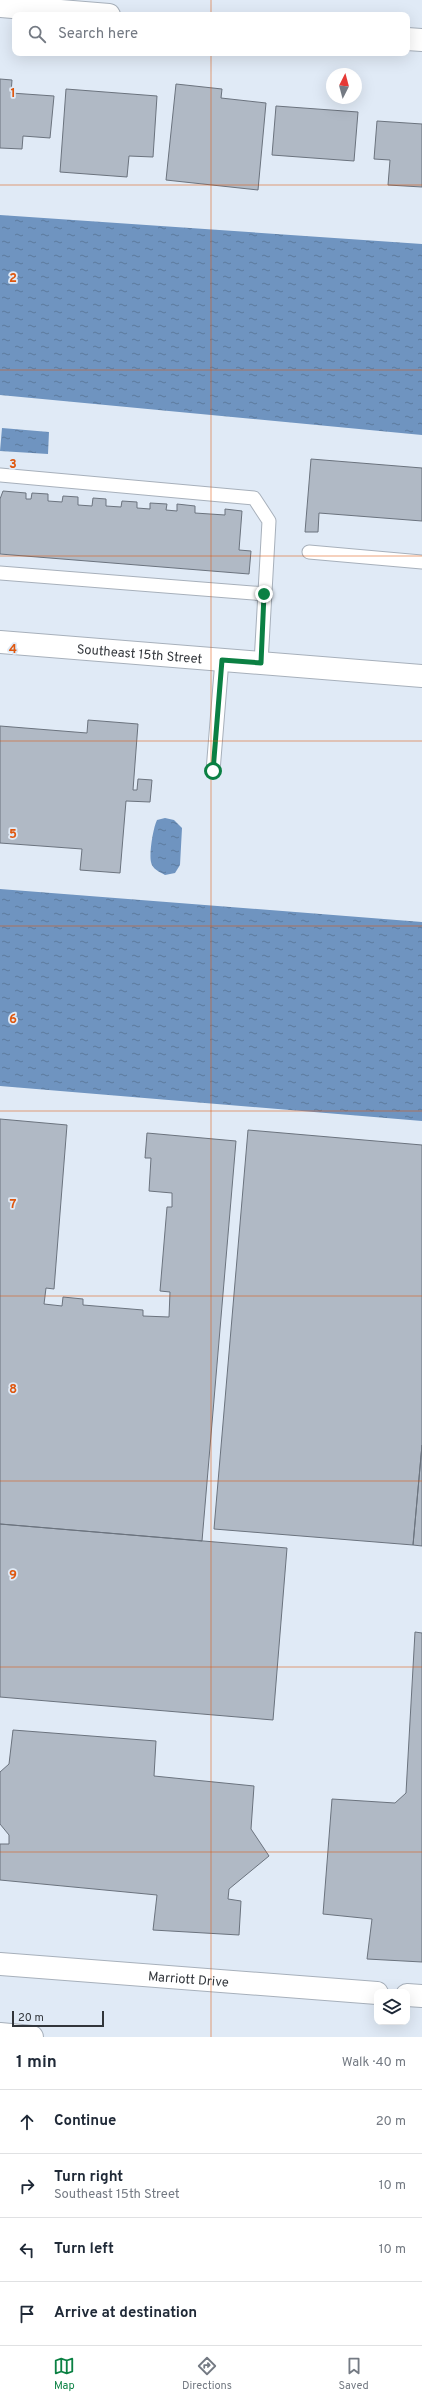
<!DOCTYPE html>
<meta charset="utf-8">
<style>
body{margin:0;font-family:Overpass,sans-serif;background:#f2f2f3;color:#1f2937}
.controls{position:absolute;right:12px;bottom:12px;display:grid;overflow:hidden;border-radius:8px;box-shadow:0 4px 16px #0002}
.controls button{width:36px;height:36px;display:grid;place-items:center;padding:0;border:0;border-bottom:1px solid #e0e1e3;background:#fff;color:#1f2937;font:20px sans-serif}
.compass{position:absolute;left:326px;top:68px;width:36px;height:36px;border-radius:50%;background:#fff;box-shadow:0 4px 16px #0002;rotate:6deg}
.scale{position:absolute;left:12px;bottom:10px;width:92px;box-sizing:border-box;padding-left:4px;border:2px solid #32363b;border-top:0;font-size:11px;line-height:14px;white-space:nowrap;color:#32363b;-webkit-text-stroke:3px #e0eaf6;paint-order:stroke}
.stop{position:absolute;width:12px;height:12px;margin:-9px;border:3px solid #0b8043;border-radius:50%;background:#fff}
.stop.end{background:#0b8043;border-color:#fff;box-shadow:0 1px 4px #0008}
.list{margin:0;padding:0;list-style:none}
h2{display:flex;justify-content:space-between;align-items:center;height:52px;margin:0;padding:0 16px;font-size:17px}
h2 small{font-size:13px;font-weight:400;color:#747a83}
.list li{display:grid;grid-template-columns:26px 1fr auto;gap:12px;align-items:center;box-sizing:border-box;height:64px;padding:0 16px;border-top:1px solid #e0e1e3}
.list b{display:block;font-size:15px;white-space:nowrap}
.list p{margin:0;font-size:13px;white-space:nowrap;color:#747a83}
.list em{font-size:13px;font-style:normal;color:#747a83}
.icon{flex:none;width:22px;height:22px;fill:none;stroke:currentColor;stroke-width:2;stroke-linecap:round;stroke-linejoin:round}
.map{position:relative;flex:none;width:422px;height:2037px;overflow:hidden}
.search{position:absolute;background:#fff;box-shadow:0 4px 16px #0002;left:12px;right:12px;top:12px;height:44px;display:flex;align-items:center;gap:10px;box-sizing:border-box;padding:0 14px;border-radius:8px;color:#747a83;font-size:15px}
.sheet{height:308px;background:#fff}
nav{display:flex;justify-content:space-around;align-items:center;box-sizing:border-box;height:56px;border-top:1px solid #e0e1e3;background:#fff;font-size:11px;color:#747a83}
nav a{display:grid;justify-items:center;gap:2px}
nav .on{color:#0b8043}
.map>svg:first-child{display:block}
.water{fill:url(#water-ripples)}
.building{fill:#b0b9c5;stroke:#6b737e}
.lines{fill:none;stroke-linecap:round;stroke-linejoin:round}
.service-casing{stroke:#a7b0bb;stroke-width:15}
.minor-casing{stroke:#a7b0bb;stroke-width:24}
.primary-casing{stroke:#a7b0bb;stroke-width:24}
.service{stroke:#fff;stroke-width:13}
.minor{stroke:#fff;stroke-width:22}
.primary{stroke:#fff;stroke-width:22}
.route{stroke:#0b8043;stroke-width:5}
.grid{fill:none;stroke:#df570e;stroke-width:1;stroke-opacity:0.55}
.labels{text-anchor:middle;stroke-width:3.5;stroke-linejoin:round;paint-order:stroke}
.street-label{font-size:13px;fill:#32363b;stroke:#e0eaf6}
.grid-label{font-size:13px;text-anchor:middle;font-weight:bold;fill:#df570e;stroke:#e0eaf6;stroke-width:3.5;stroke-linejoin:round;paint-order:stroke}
</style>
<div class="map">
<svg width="422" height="2037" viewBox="0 0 422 2037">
<defs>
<pattern id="water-ripples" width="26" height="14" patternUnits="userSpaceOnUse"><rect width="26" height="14" fill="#6f94c0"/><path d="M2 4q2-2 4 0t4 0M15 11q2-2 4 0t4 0" fill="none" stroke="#5c7a9d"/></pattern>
</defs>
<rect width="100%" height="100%" fill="#e0eaf6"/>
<!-- water -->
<path class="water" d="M0,215l422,29v191l-422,-40z
M2,428l47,4 -1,22 -48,-3z
M165,818l9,2 8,8 -2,37 -5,8 -10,2c-5,-3 -13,-6 -14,-13 -2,-8 2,-34 6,-42z
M0,889l422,33v199l-422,-35z"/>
<!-- building -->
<path class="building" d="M0,79l12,1 -1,13 43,3 -4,42 -27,-2 -1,13 -22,-1z
M176,84l46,5 -1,9 45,5 -8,87 -92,-10z
M66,89l91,7 -4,61 -24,-1 -2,21 -67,-5z
M276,106l82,6 -4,49 -82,-6z
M377,121l45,3v63l-34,-2 2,-25 -16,-1z
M311,459l111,9v53l-103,-8 -1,19h-13z
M3,491l23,2v6h5l1,-6 16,1v7l14,1 1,-6 15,1v8l14,1 1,-8 13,1v7l15,1 1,-6 15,1v6l13,1v-6l17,1 -1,6 11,1v-7l18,2v7l30,2v-6l17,2 -3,39 12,1 -2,23 -249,-20v-55z
M88,720l50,4 -5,66h4l1,-11 14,1 -2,22 -24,-1 -6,72 -40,-3 2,-21 -82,-6v-117l87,7z
M0,1119l67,6 -13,164 -8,-1 -2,16 18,2 1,-9 20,2v6l60,5v6l26,1 1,-25 -10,-1 7,-84h5v-14l-23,-2 2,-33h-6l2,-25 89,8 -34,400 -202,-17z
M248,1130l174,15v300l-9,100 -199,-16z
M422,1445v101l-9,-1z
M0,1524l287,24 -14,172 -273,-23z
M415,1632l7,1v329l-55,-3 5,-40 -49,-5 9,-115 63,4 11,-10z
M13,1730l143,11 -2,35 100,10 -3,43 18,27 -40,33 -1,10 13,2 -2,34 -86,-5 4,-35 -157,-15v-36h9v-9l-9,-11v-52l9,-8z"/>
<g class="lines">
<!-- service casing -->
<g class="service-casing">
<path id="service" d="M0,475l254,23 15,23 -8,142
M309,552l113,10
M0,573l265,21
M213,771l9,-111"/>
</g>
<!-- minor casing -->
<g class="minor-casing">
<g id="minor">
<path d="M0,6l109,9"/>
<path d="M407,39l15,1"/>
<path id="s1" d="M0,642l422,34"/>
<path id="s2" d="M0,1964l377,29"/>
<path d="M407,1995l15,1"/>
</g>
</g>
<!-- primary casing -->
<g class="primary-casing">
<path id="primary" d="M0,2034l32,3"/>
</g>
<!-- service -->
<use href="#service" class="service"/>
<!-- minor -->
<use href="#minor" class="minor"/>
<!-- primary -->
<use href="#primary" class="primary"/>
</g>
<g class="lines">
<!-- route -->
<path class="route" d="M213,771l9,-111 39,3 3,-69"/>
</g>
<!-- grid -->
<path class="grid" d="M211,0v15M211,53v1984M0,185h422M0,370h422M0,556h422M0,741h422M0,926h422M0,1111h422M0,1296h422M0,1481h422M0,1667h422M0,1852h422"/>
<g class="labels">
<!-- street labels -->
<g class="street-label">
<text dy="5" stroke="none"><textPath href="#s1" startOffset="140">Southeast 15th Street</textPath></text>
<text dy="5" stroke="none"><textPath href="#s2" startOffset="189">Marriott Drive</textPath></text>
</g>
</g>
<g class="grid-label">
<text x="13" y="97">1</text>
<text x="13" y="282">2</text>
<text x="13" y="468">3</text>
<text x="13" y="653">4</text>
<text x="13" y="838">5</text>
<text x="13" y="1023">6</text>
<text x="13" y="1208">7</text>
<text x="13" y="1393">8</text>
<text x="13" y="1579">9</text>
</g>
</svg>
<div class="controls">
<button><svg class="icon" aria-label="layers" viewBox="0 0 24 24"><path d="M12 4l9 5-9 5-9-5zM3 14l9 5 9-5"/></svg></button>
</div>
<svg class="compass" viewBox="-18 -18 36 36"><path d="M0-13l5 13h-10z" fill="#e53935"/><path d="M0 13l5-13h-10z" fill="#747a83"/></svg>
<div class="scale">20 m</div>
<div class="stop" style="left:213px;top:771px"></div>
<div class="stop end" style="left:264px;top:594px"></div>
<div class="search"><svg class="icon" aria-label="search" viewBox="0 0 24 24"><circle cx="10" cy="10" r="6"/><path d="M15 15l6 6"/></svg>Search here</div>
</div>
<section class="sheet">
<h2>1 min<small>Walk · 40 m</small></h2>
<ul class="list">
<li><svg class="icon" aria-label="ahead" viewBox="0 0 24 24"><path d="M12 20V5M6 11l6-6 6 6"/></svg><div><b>Continue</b></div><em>20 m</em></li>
<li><svg class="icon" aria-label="right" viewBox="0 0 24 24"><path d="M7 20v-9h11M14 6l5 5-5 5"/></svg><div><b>Turn right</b><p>Southeast 15th Street</p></div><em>10 m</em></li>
<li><svg class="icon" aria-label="left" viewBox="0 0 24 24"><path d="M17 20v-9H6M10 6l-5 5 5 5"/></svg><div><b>Turn left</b></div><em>10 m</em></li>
<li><svg class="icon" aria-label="arrive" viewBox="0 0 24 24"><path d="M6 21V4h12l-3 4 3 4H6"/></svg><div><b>Arrive at destination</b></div></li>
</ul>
</section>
<nav>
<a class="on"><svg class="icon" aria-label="map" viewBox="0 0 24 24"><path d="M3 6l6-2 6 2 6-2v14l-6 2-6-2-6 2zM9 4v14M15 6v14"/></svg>Map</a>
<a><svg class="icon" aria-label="directions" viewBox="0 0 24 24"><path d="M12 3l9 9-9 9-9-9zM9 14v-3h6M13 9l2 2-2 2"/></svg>Directions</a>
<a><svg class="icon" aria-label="saved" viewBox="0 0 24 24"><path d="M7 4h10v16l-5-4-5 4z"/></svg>Saved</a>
</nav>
